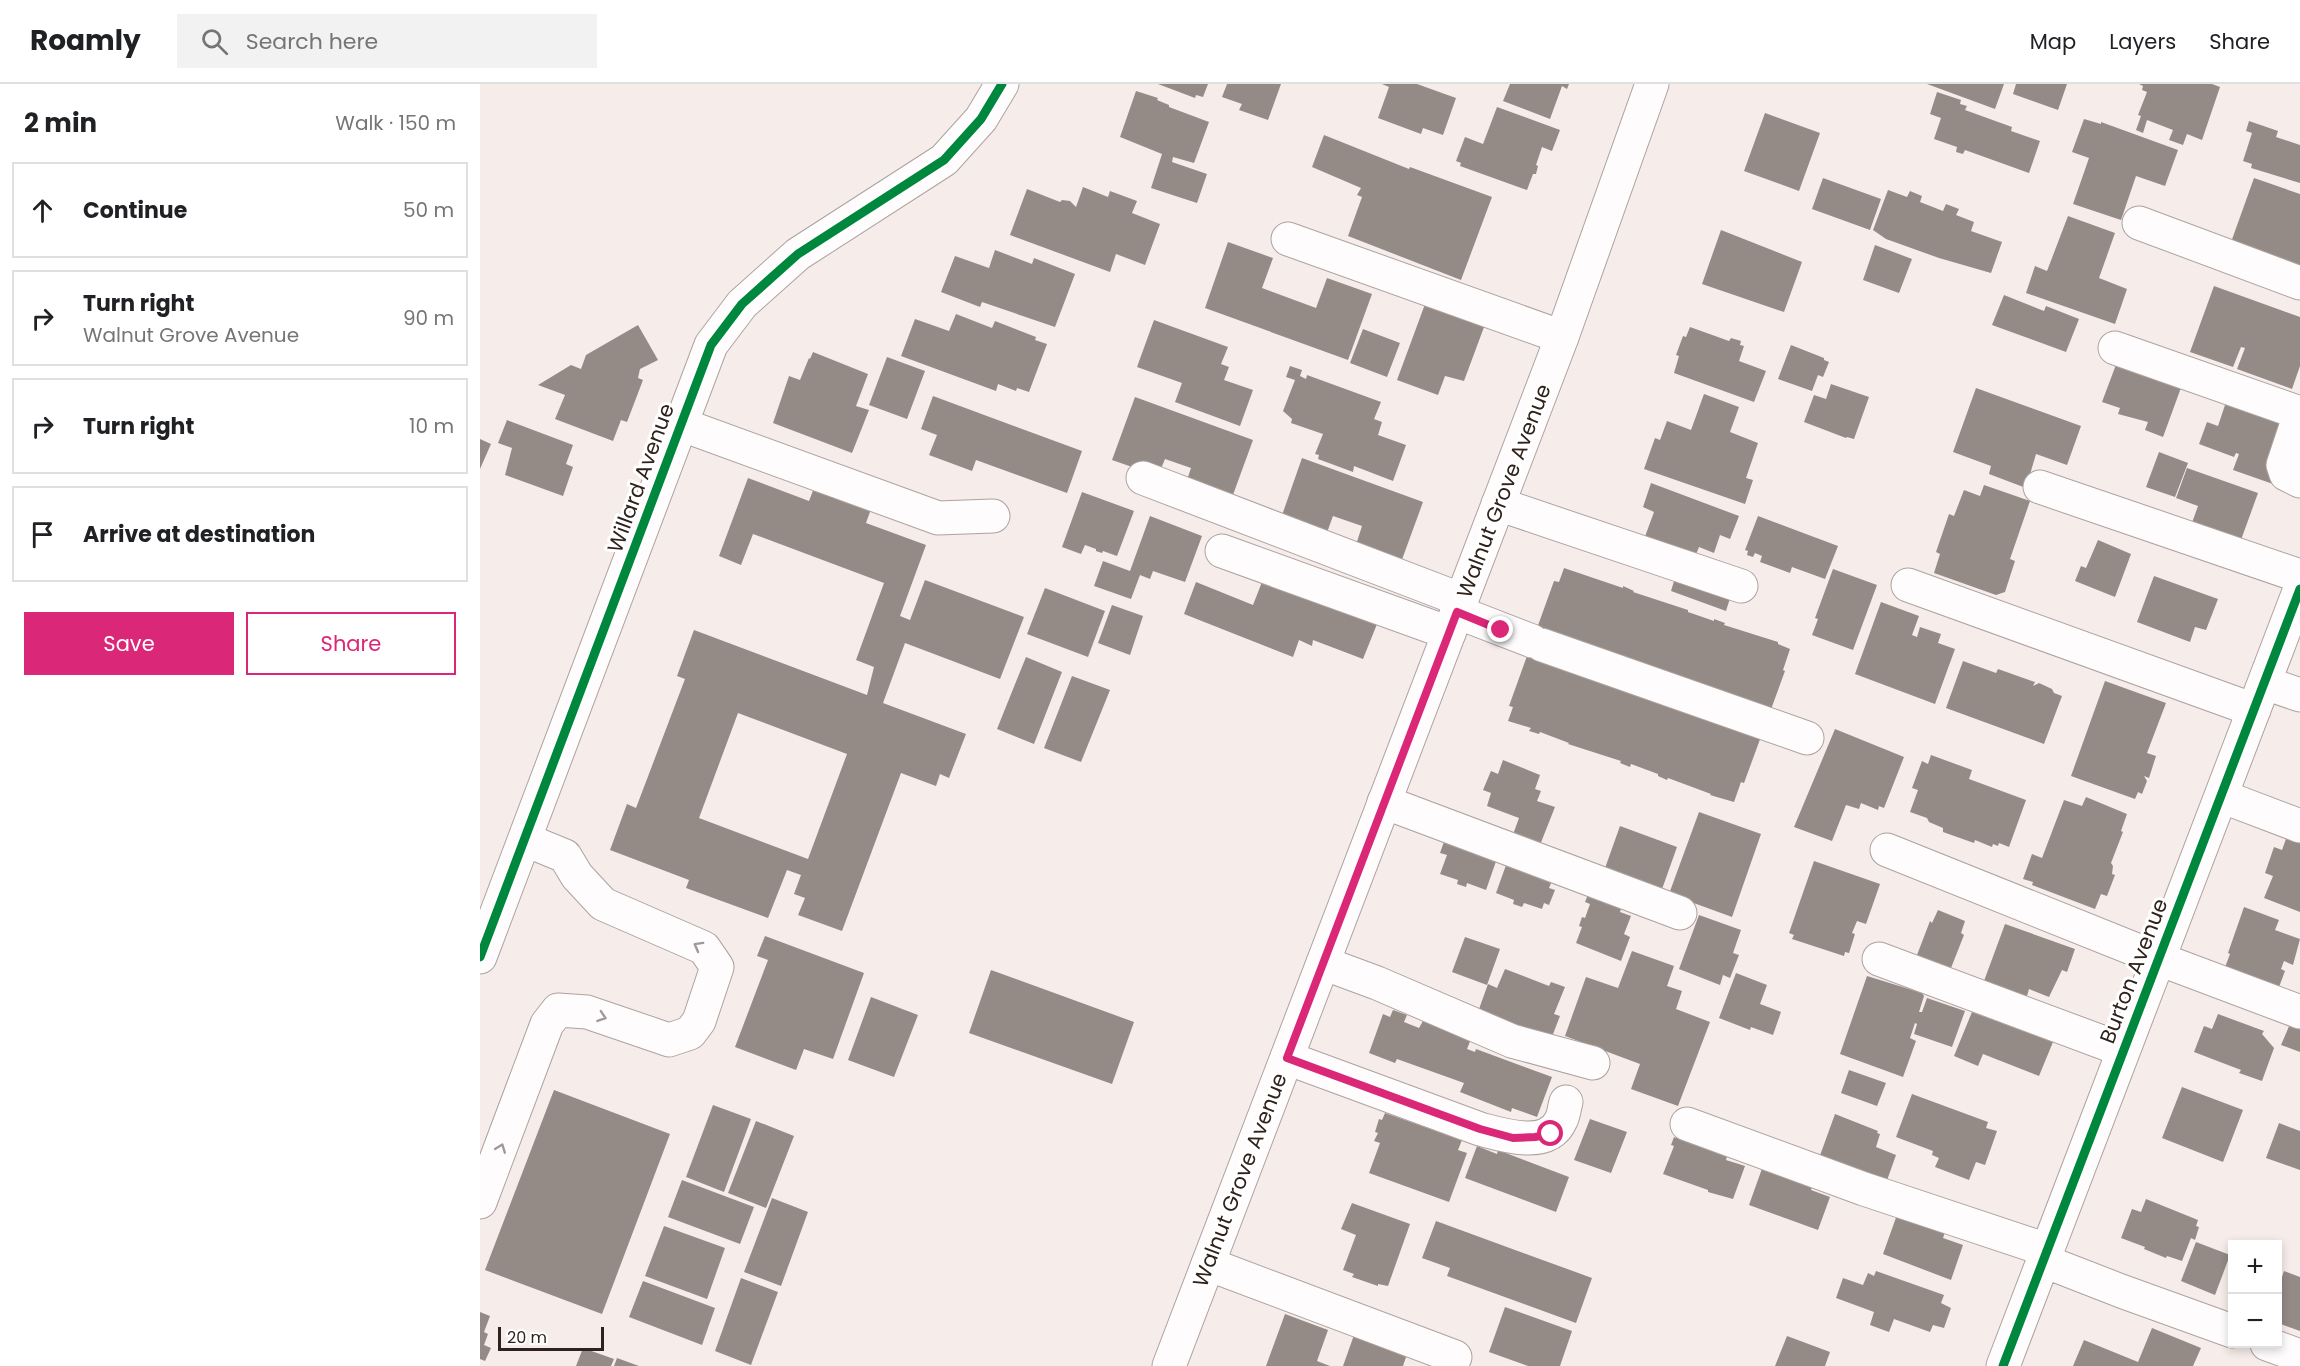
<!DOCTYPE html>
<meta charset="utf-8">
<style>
body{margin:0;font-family:Poppins,sans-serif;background:#f2f2f2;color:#202124}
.controls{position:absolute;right:18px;bottom:18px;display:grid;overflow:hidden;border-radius:0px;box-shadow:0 3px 9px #0003}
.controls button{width:54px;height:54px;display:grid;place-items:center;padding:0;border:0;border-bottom:2px solid #e0e0e0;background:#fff;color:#202124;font:30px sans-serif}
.scale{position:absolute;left:18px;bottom:15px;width:106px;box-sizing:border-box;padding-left:6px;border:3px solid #2f211b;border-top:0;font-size:16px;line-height:21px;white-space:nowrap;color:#2f211b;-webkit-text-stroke:4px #fff;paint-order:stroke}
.stop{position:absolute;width:18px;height:18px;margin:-14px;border:4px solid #db2777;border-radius:50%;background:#fff}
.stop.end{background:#db2777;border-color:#fff;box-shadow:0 2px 6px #0008}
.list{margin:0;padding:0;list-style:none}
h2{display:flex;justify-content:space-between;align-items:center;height:78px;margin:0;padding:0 24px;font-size:26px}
h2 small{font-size:20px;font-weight:400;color:#757577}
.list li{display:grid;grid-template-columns:39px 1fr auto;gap:18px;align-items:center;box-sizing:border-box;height:96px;margin:0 12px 12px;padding:0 12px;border:2px solid #e0e0e0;border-radius:0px}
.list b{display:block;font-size:22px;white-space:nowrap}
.list p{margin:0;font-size:20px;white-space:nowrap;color:#757577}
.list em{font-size:20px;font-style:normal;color:#757577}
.actions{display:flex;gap:12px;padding:18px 24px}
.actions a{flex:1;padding:14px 0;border:2px solid #db2777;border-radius:0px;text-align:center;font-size:21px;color:#db2777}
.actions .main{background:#db2777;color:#fff}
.icon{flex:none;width:33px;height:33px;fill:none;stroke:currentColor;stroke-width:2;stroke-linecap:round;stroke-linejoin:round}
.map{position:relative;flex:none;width:1820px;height:1282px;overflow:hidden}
header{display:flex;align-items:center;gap:36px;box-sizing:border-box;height:84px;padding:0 30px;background:#fff;border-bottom:2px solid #e0e0e0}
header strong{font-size:28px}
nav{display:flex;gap:33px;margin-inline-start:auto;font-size:21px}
.search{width:420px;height:54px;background:#f2f2f2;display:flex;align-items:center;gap:15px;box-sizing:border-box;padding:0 21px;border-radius:0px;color:#757577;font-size:22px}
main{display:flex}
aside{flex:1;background:#fff}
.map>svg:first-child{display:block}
.building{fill:#948b87;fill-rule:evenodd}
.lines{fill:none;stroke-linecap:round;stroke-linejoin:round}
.minor-casing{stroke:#ada29f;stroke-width:35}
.major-casing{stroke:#ada29f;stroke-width:35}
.minor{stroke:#fefcfc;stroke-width:33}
.major{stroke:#fefcfc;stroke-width:33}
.cycleway-casing{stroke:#fff;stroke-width:13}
.cycleway{stroke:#00873e;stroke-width:9}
.oneway{stroke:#a19997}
.route{stroke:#db2777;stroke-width:8}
.labels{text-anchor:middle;stroke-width:6;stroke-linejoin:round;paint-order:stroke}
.street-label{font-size:21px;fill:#2f211b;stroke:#fff}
</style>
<header>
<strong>Roamly</strong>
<div class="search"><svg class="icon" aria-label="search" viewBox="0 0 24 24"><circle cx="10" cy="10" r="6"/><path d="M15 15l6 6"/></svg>Search here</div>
<nav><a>Map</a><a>Layers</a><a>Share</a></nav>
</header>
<main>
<aside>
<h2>2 min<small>Walk · 150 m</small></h2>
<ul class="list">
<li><svg class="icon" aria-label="ahead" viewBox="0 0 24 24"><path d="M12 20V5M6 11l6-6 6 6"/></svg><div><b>Continue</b></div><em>50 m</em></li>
<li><svg class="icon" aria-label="right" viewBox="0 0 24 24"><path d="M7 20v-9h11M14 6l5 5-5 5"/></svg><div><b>Turn right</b><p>Walnut Grove Avenue</p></div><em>90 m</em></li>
<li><svg class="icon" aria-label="right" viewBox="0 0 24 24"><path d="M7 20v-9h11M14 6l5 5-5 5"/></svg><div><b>Turn right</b></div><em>10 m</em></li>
<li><svg class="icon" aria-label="arrive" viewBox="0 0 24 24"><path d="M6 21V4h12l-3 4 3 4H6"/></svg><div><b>Arrive at destination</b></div></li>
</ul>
<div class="actions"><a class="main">Save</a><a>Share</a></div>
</aside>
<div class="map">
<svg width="1820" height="1282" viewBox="0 0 1820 1282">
<rect width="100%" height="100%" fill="#f6edea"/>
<!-- building -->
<path class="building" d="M678,0h50l-5,13 -7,-2 -1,3z
M747,0h54l-13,36 -29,-10 3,-6 -20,-7z
M902,0h35l39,14 -13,37 -20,-7 -2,6 -43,-16 11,-31z
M1030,0h59l-2,5 -5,-3 -12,33 -47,-18z
M1447,0h77l-9,25z
M1536,0h51l-9,26 -45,-16z
M1659,0h73l8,3 -18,53 -15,-6 -4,11 -14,-5 4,-10 -26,-10 -4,13 -7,-3 5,-14 -3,-1 9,-23 -5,-2 1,-4z
M656,7l22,7 -1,2 12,5v2l40,15 -15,41 -21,-6 -1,5 35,12 -10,29 -46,-15 11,-34 -42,-17z
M1457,8l24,8 -1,4 7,2 -2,4 47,17 -1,4 29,10 -11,32 -64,-23 -2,4 -7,-2 1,-5 -23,-8 7,-21 -11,-4z
M1017,23l63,23 -8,21 -10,-4 -6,18 2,1 -2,8h-3l-6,16 -67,-24 1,-3 -5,-2 9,-24 18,7z
M1285,29l55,20 -21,58 -55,-20z
M1604,35l17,5v-2l77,28 -13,36 -29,-10 -15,44 -48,-16 16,-46 -17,-6z
M1769,37l29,10 -2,6 24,8v38l-49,-15 1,-4 -9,-3 9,-28 -6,-2z
M844,51l85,34 1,-2 82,30 -31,83 -113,-44 14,-39 -5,-2 4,-7 -49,-21z
M1343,94l58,21 -11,31 -58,-21z
M1774,94l46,16v75l-70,-24z
M603,103l25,10 2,-6 27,10 -5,12 28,11 -15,41 -29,-11 -6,18 -100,-37 17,-46 33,13 2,-2 8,1 6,6z
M1408,106l19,7 3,-6 12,5 -2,6 23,9 3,-7 13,5 -3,6 18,7 -3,9 31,11 -11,31 -52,-15 -53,-19 -13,-9z
M1588,132l47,17 -16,45 28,11 -12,35 -89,-31 9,-27 12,5z
M1241,146l81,32 -18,50 -82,-28z
M748,158l45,16 -11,30 54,20 11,-30 45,16 -24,66 -143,-52z
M1395,161l37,14 -13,34 -36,-13z
M515,166l37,14 2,-6 41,16 -20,53 -73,-25 -2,5 -39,-15 14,-36 34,12z
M1734,202l86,31v49l-8,23 -55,-20 8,-21 -4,-1 -8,20 -43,-15z
M1524,211l40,16 2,-5 33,13 -13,33 -74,-27z
M948,212l59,23 -23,62 -19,-5 -7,19 -41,-15z
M476,230l36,14 3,-7 41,16 -1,3 12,4 -18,48 -12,-4 -1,3 -18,-7 -2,7 -95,-35 14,-37 34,12z
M674,236l74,27 -7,17 8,3 -5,13 29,10 -13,36 -65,-24 7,-19 -45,-16z
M158,241l20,35 -18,9 -2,9 5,2 -16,42 -6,-2 -8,21 -58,-22 10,-24 -27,-10 33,-20 10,4 5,-14z
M1210,243l39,14 2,-3 10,3 -1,4 4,1 -5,15 27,10 -12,31 -80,-29 5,-17 -3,-1 7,-19 3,1z
M883,245l37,14 -13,34 -37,-14z
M1311,261l33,13v2l5,2 -6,15 -5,-2 -6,16 -34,-12z
M333,268l55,22 -12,32 13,4 -17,43 -79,-30 16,-47 11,4 9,-22 1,1z
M407,273l38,14 -18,48 -38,-14z
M1637,278l65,23 -19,52 -18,-7 3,-8 -30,-8 2,-6 -18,-6z
M810,282l12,4 -2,6 6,3 1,-4 74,27 -7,17 8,3 -4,13 28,10 -13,36 -39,-15 -1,6 -35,-13 1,-4 -4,-1 8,-20 -32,-11 1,-4 -9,-8 12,-31 -9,-3z
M1351,300l38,13 -15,42 -7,-2 -1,1 -42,-16 10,-27 12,4z
M1496,304l105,38 -14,39 -31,-11 -10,34 -37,-14 2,-8 -38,-14z
M1224,310l35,13 -9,25 28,11 -12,35 7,2 -8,24 -101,-35 11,-31 5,2 7,-19 24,9z
M453,312l149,55 -15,42 -91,-33 -4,11 -43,-16 8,-20 -16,-6z
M655,313l118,43 -23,63 -45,-17 6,-18 -26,-9 -7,17 -46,-16z
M1747,315l56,24 -2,40 -8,21 -40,-14 6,-16 -3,-1 -2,4 -35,-13 8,-22 11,4z
M27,336l66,25 -7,19 7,3 -10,29 -58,-21 7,-27 -14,-5z
M0,355l11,5 -11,25z
M1679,368l29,11 -13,34 -29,-10z
M822,374l121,44 -23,63 -45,-17 7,-22 -29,-10 -8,22 -45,-17z
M1707,384l71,25 -21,58 -49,-17 10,-28 -22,-8z
M268,394l61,23 5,-13 57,21 -5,14 60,22 -26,71 10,4 15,-40 99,37 -24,62 -95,-36 -22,60 83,31 -17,44 -9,-4 -4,12 -35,-13 -59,158 -44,-16 7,-17 -11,-4 7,-19 -14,-5 -19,48 -82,-30 3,-8 -79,-30 17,-46 9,4 49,-129 -8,-3 17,-46 173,65 7,-28 -18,-7 28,-77 -131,-49 -12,31 -22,-9zM258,629l109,41 -39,105 -109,-41z
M1171,399l88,33 -9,23 -10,-4 -6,18 -15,-6 -4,10 -52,-15 11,-30 -11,-5z
M1504,401l46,16 -20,58 5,2 -10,31 -9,3 -62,-22 6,-19 -4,-2 13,-38 5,2 10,-26 16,6z
M602,408l52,19 -17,45 -14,-5 -1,2 -6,-2v-2l-11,-4 -4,9 -19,-7z
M670,432l52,20 -17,46 -32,-11 -3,8 -10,-4 -9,24 -37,-13 9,-25 27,10z
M1278,432l80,30 -13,33 -33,-12 -2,6 -30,-11 2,-6 -7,-3 -2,4 -6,-2 1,-4 -3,-1z
M1618,456l33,14 -16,43 -40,-16 6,-15 5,2z
M1084,484l59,20v-2l11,5 -1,1 55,18v2l26,9v-2l11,4 -1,2 54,17v2l12,5 -7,21 2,1 -41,112 -3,-1 -7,20 -24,-7 1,-1 -43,-16 -1,2 -9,-4v-2l-27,-10 -1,3 -10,-4 1,-2 -53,-17 1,-1 -29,-11 -1,2 -10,-3 2,-3 -23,-7 5,-14 -4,-1 45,-125 5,1z
M1353,485l44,16 -24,65 -41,-15 6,-16 -3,-1z
M1197,487l55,21 -6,19 -55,-20z
M1674,492l64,23 -12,31 -11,-3 -5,15 -53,-20z
M716,498l57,23 9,-23 115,42 -14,35 -50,-19 -1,6 -13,-6 -6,17 -109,-43z
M565,504l60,23 -17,46 -61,-23z
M1401,518l38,14 -7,19 5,2 3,-10 21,7 -3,9 17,6 -20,55 -80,-30z
M632,521l31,11 -13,39 -32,-12z
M546,573l36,15 -28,72 -37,-15z
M1483,577l33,12 2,-4 37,13 -2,4 6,-3 13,6 2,4 8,3 -18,48 -98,-36z
M592,592l38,14 -29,72 -37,-14z
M1625,597l61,22 -19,50 9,3 -7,22 -5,-2 3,5 -5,13 -4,-2 -3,7 -64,-23z
M1355,645l69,28 -20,51 -5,-2 -1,4 -17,-7 -2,6 -13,-4 -14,36 -38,-14z
M1451,671l41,15 -3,9 57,21 -17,47 -10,-4 -1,3 -5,-2 -1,3 -17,-7 -1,3 -31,-11v-4l-14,-6 -2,-4 -17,-6 8,-22 -6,-2 10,-27 6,3z
M1023,676l37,15 -5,14 6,2 -4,10 18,6 -17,43 -27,-10 8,-22 -32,-12 4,-13 -8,-3 8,-19 7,3z
M1606,713l41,17 -6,17 2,1 -12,31 2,3 -1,8 3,1 -8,21 -6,-2 -6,15 -63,-24 1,-3 -10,-3 9,-25 10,4 22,-58 18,6z
M1219,728l62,22 -29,83 -63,-23z
M1140,742l57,21 -16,45 -57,-21z
M966,752l54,14 -14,40 -19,-7 -1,4 -9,-3 1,-4 -18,-6 7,-19 -7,-2z
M1807,752l13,4v72l-36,-14 9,-22 -8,-3 9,-26 8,3z
M1030,770l46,17 -7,17 6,2 -6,15 -5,-2 -2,6 -18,-6 -2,4 -9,-3 1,-4 -18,-7z
M1334,777l66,23 -14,40 -9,-3 -5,12 3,1 -6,19 -4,-1 -1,4 -52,-17 2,-4 -5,-2z
M1111,803l33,13 -4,12 11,4 -7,18 6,3 -9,24 -45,-18 6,-16 -3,-1 3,-9 3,1 5,-14 -5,-2z
M1764,823l35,13 -4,10 25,9 -7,26 -9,-4 -3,8 4,2 -6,16 -10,-5 -2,4 -43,-16 6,-16 -2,-1z
M1458,826l27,11 -4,12 3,2 -13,33 -34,-13 13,-34 2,2z
M1219,831l42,15 -8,23 6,2 -9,23 -7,-3 -3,10 -41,-16z
M1525,840l70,25 -8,23 -5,-2 -13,27 -20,-8 -2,7 -43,-15z
M285,852l99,37 -31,86 -29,-10 -8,21 -61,-23 33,-87 -11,-4z
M985,853l35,12 -13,36 -35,-13z
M1152,867l42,15 -7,20 15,5 -6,18 34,13 -32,84 -47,-17 9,-25 -75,-28 21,-59 32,11z
M1025,885l44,17 2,-4 14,5 -11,27 6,2 -12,31 -63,-24 3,-10 -9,-4 9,-25 9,4z
M511,886l143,52 -22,62 -143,-51z
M1256,889l31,12 -7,19 21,8 -8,23 -22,-8 -1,3 -31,-12z
M1387,892l55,17 2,3 -5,16h3l5,-14 38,13 -13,36 -38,-13 3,-10 -2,-1 -5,15 6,3 -13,36 -63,-23z
M391,913l47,18 -24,62 -46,-17z
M913,926l14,5 -3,7 15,6 4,-7 48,18 -4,10 8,3 1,-3 76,28 -15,40 -25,-9 -1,4 -51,-20 4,-9 -67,-24 -2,4 -26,-10 14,-39 7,3z
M1492,928l81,30 -14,34 -56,-22 -5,12 -24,-10z
M1738,930l46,17 -2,3 12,14 -12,33 -23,-8 2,-3 -47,-18 10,-26 8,3z
M1810,940l10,4v24l-19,-7z
M1369,986l37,13 -9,23 -36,-13z
M1702,1003l61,23 -20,52 -61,-24z
M74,1006l116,44 -68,180 -117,-44z
M1432,1010l76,28 -2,6 11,3 -12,34 -9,-3 -7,18 -34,-13 4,-9 -7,-3 1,-4 -37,-14z
M233,1021l38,14 -27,73 -38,-15z
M905,1029l77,27 -4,10 9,3 -18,49 -80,-29 11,-30 -6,-2 4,-8 -3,-1 4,-13 3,1z
M1355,1030l43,17 -1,2 3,1 -4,13 20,8 -11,31 -67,-25z
M1110,1035l37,13 -16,41 -37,-13z
M276,1037l38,15 -28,72 -38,-15z
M1799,1039l21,8v39l-34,-12z
M1199,1048l49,21 -2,7 19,6 -12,33 -25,-7v-2l-45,-16 11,-28 -3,-1 3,-8 2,1z
M997,1062l20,8 1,-4 71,27 -13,35 -91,-34z
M1284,1079l49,21 -2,6 19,7 -12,33 -69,-25z
M202,1096l72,27 -14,37 -72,-27z
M292,1114l36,14 -27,74 -37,-14z
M1666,1115l52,21 -2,6 3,1 -4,13 -4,-2 -9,23 -15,-5 -1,2 -22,-9 1,-2 -24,-9 11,-29 9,3z
M872,1119l58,21 -22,62 -10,-2v2l-26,-9 2,-3 -11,-4 13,-35 -15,-6z
M1418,1128l48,17 -3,9 20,7 -12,35 -68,-26z
M956,1137l156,57 -16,45 -129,-47 3,-8 -28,-10z
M184,1142l61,22 -18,51 -62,-23z
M1716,1158l34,13 -15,40 -34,-14z
M1396,1187l68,24 -3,8 10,5 -7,20 -11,-3 -3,7 -36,-13 -5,13 -19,-7 4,-13 -38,-14 7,-20 20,7 5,-12 6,3z
M1804,1187l16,6v54l-22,-8v-34z
M261,1194l37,14 -27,73 -36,-14z
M163,1197l72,27 -13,37 -73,-28z
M1025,1223l67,24 -12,35h-32l-39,-14z
M0,1228l10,4 -6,16 4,2 -4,11 7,3 -6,13 -5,-2z
M805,1230l43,16 -11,31 13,5h-64z
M1672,1244l49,20 -8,18h-120l11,-26 54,22z
M874,1251l53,19 -4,12h-60z
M1307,1252l43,16 -5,14h-50z
M103,1264l31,11 -3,7h-35z
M137,1274l22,8h-25z"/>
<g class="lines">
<!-- minor casing -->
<g class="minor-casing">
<path id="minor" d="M1659,139l161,60
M808,155l274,98
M1635,264l185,65
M1820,330l-17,51 3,9 14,7
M200,340l258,94 55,-2
M663,394l319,122
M1560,403l260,89
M1018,420l243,82
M742,467l227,82
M1428,501l346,125
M977,528l75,29
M1062,561l265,93
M1785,599l35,12
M1741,712l79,30
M904,718l296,111
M1407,766l272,109 141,53
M0,873l231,-612 31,-41 56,-50 146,-94 37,-41 21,-35
M1399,875l244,91
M843,879l54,20 135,58 81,22
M807,974l193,71c23,6 68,21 81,-9 3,-5 3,-12 5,-18
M1207,1040l177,65 183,61
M0,1118l67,-178 11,-14 29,2 82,28 21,-7 9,-12 18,-54 -13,-19 -101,-44 -26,-28 -12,-20 -39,-16
M1564,1177l77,30 111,40
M728,1180l247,93
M1787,1260l33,12
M1523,1282l297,-777"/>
</g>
<!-- major casing -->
<g class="major-casing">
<path id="major" d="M689,1282l393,-1029 90,-253"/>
</g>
<!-- minor -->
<use href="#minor" class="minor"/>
<!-- major -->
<use href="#major" class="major"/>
<!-- cycleway casing -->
<g class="cycleway-casing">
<path id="cycleway" d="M0,873l231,-612 31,-41 56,-50 146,-94 37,-41 21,-35
M1523,1282l297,-777"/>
</g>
<!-- cycleway -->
<use href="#cycleway" class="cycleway"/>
</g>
<!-- one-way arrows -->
<defs><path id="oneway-chevron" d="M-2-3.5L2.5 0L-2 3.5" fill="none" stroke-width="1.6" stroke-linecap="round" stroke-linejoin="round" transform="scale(1.5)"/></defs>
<g class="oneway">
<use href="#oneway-chevron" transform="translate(218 862) rotate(-151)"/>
<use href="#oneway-chevron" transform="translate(122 933) rotate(19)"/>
<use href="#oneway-chevron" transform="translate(21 1064) rotate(-69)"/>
</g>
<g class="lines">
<!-- route -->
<path class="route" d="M1021,546l-44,-18 -170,446 193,71 33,9 22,-1 16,-3"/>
</g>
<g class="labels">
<!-- street labels -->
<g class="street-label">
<text transform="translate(161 394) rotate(-70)" y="7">Willard Avenue</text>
<text transform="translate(1024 407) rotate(-69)" y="7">Walnut Grove Avenue</text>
<text transform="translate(1654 887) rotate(-69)" y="7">Burton Avenue</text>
<text transform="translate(760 1096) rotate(-69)" y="7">Walnut Grove Avenue</text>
</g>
</g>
</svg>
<div class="controls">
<button>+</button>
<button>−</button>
</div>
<div class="scale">20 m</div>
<div class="stop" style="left:1071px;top:1050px"></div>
<div class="stop end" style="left:1021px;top:546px"></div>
</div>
</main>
